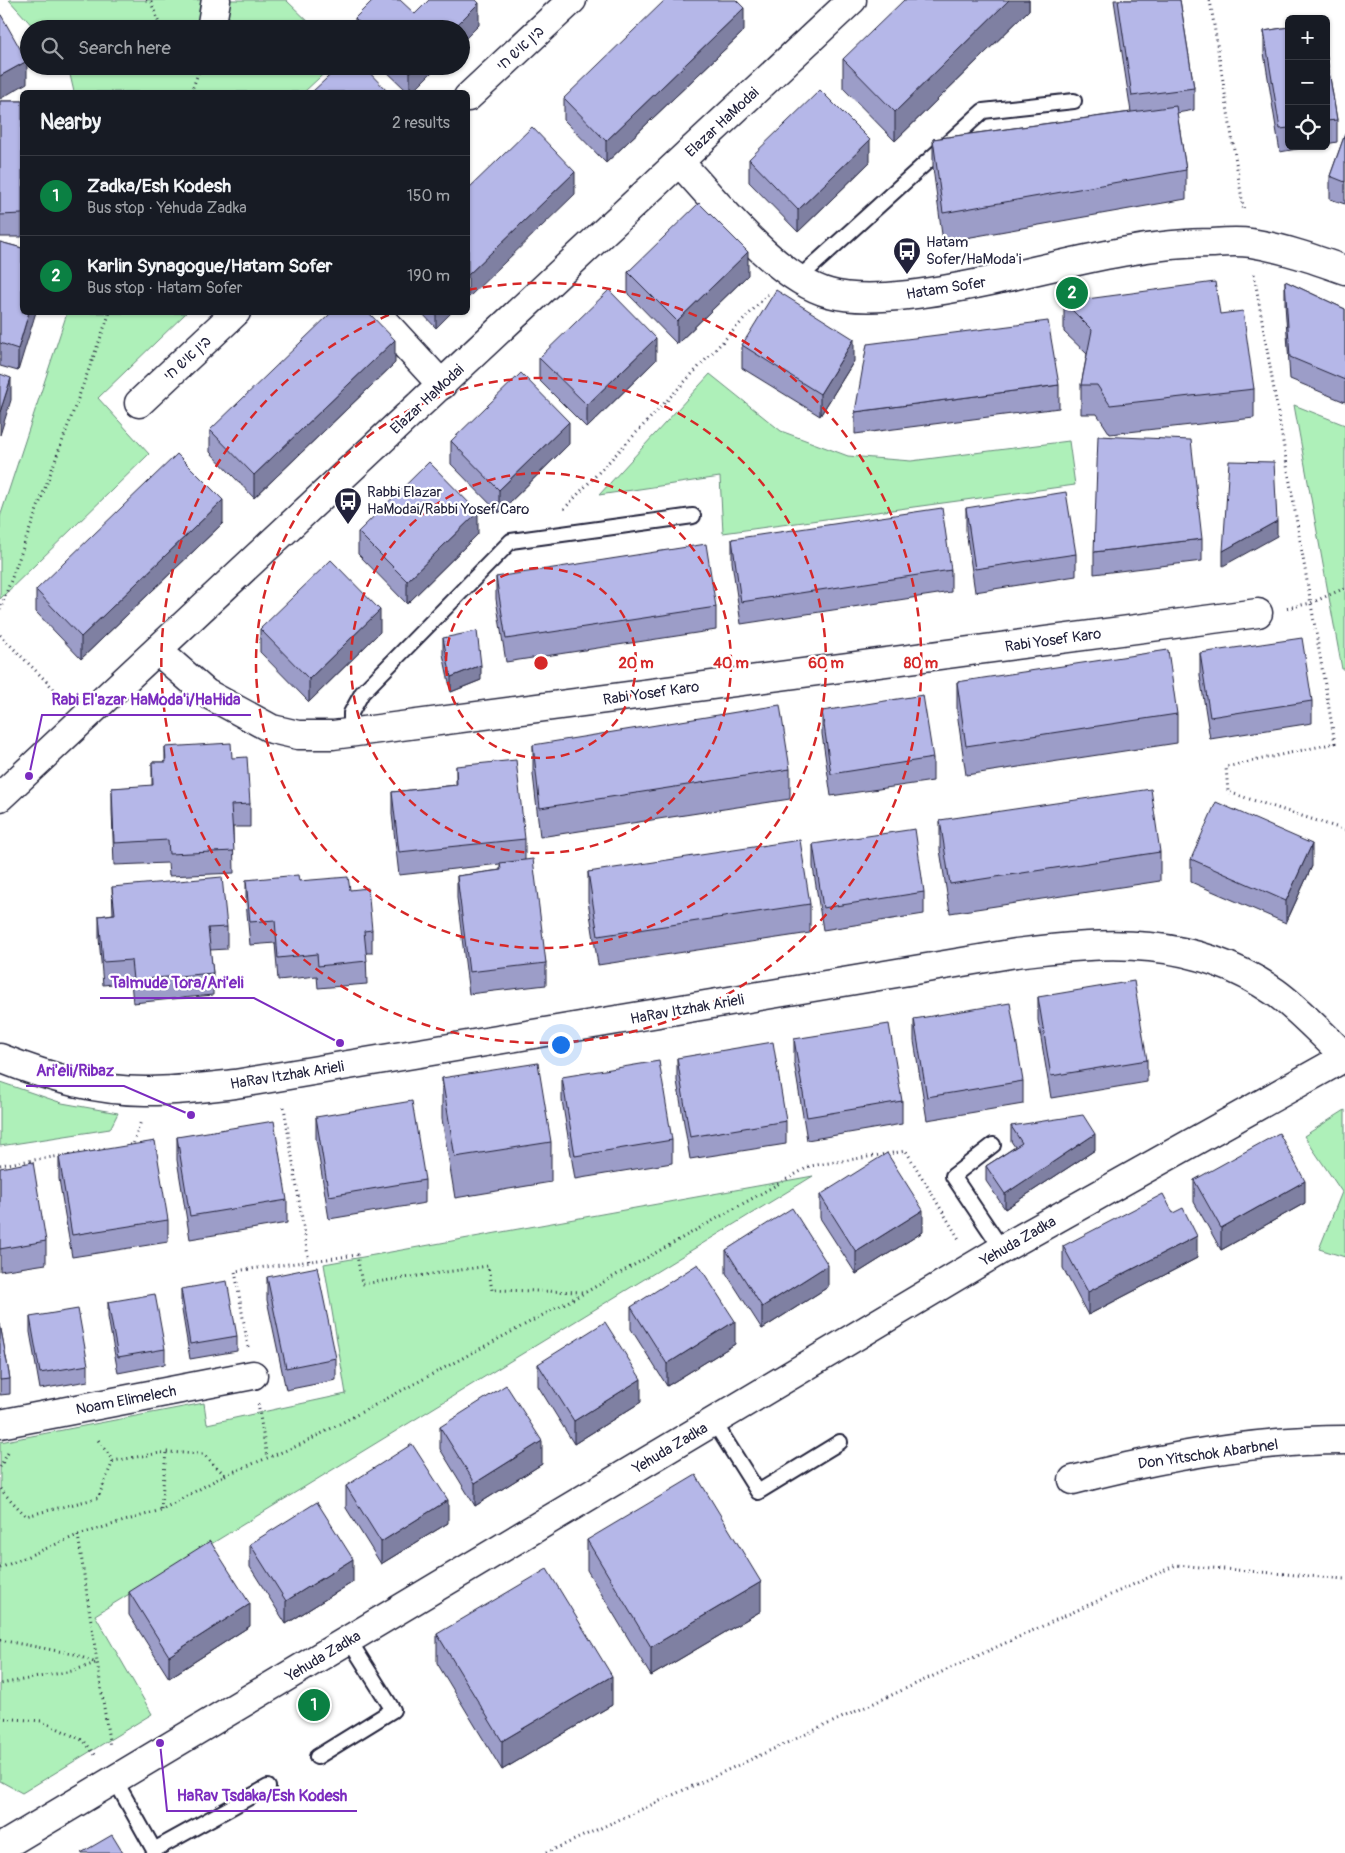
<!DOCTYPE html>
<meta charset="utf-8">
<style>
body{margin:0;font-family:Pangolin,"Playpen Sans Hebrew",sans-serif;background:#20242c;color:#f1f3f6}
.controls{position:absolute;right:15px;top:15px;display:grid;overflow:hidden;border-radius:8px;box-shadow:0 1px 4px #0004}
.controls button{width:45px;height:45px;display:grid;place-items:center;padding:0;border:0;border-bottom:1px solid #363941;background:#171b24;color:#f1f3f6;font:25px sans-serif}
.you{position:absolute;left:560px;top:1044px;width:18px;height:18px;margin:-12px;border:4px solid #fff;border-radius:50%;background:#1a73e8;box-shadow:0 0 0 8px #1a73e833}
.badge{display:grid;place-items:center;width:32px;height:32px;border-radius:50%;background:#0b8043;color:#fff;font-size:16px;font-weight:700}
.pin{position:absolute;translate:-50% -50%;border:2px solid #fff;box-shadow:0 1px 5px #0006}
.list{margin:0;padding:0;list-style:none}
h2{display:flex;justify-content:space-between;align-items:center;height:65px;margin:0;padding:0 20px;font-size:21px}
h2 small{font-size:16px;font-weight:400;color:#9ea1a6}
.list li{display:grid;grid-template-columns:32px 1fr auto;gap:15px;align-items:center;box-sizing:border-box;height:80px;padding:0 20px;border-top:1px solid #363941}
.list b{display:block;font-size:19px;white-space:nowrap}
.list p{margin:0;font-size:16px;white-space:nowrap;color:#9ea1a6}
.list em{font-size:16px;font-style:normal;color:#9ea1a6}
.icon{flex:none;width:28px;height:28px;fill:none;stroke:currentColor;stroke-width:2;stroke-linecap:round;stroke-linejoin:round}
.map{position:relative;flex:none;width:1345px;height:1853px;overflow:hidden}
.search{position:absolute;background:#171b24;box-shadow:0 1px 4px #0004;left:20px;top:20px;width:450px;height:55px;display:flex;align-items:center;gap:12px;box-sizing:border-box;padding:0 18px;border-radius:28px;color:#9ea1a6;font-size:19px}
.panel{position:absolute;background:#171b24;box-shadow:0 1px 4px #0004;left:20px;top:90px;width:450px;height:225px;border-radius:8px}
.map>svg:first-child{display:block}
.green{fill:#aef0b9;stroke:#68897a}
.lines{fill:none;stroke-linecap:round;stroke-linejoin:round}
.service-casing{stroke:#22223b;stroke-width:18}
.minor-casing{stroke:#22223b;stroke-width:31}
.tertiary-casing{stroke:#22223b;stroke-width:31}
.path{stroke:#22223b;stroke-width:3;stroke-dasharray:1 4;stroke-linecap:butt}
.service{stroke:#fff;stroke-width:14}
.minor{stroke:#fff;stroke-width:28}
.tertiary{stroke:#fff;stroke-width:28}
.wall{fill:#9c9dc8;stroke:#22223b}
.shaded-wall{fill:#7f80a2;stroke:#22223b}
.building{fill:#b5b7e8;stroke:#22223b}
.ring{fill:none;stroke:#d62828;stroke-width:2.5;stroke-dasharray:9 6}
.labels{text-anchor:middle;stroke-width:4.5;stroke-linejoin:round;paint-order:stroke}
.street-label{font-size:15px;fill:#22223b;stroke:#fff}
.poi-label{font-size:15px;fill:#22223b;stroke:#fff;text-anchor:start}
.centre{fill:#d62828;stroke:#fff;stroke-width:2.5}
.ring-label{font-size:15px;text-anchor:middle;font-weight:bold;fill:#d62828;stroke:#fff;stroke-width:4.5;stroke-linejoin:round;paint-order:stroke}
.leader{fill:none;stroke:#7b2cbf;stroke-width:2}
.callout-dot{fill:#7b2cbf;stroke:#fff;stroke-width:2}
.callout-label{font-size:16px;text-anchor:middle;font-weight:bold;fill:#7b2cbf;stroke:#fff;stroke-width:4.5;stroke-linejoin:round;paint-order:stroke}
</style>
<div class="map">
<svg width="1345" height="1853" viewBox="0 0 1345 1853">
<rect width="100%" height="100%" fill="#fff"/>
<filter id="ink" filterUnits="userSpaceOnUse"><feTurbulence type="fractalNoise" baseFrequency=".02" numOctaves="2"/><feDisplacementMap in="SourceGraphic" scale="10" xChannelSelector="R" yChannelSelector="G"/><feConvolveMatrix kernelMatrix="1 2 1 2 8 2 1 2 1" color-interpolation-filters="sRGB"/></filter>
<g filter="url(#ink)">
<!-- green -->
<path class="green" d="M9,0h277l30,29h-281z
M68,66h264l-28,26h-230z
M67,313h119l-88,85 51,56 -149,145v-82z
M710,374l71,57 67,25 63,5 158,-20 6,44 -352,48 -3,-56 -121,18z
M1294,405l51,20v244h-3z
M0,1082l62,21 56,10 -8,16 -110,17z
M1345,1110v147l-26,-8 23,-57 -38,-56z
M813,1176l-718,439 57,99 -130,79 -22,-12v-339l204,-39 3,21 139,-30 -22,-130z"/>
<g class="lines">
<!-- service casing -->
<g class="service-casing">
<path id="service" d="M799,278l184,-167 91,-10
M351,733v-20l11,-20 149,-152 182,-25
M993,1145l-40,31 49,73
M714,1422l44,70 82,-50
M317,1757l76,-47 -44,-70
M115,1780l39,70 114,-63"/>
</g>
<!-- minor casing -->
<g class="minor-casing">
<path id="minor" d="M211,29l5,-29
M468,97l104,-97
M375,312l67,73
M139,403l97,-91
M158,651l48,42 66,36 26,6h35l925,-122
M0,1058c48,19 98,34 150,33 28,0 57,-4 85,-7l781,-131c93,-12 178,-17 259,39 25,18 47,43 70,64
M0,1424l253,-49
M1073,1480c88,-23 180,-40 272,-40"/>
</g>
<!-- tertiary casing -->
<g class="tertiary-casing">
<path id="tertiary" d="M680,163c37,39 96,116 149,130 42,12 118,-3 161,-12 73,-16 147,-38 223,-38 12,-1 26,-2 38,0 32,5 63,16 94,27
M0,797l852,-797
M0,1848l1002,-599 343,-192"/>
</g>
<!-- path -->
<path class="path" d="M146,0l5,2 10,27
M1210,0l34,212
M191,92l10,-26
M1254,274l81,469 -109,24 2,25 117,38
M564,509l204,-215
M1287,608l24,-5 34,-15
M0,610l110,-298
M0,635l63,63
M284,1107l25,155
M130,1145h3l8,-24
M0,1165l107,-16
M248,1347l-13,-76 122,-16 5,29 126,-18 4,24 94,2
M258,1404l9,54
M0,1467l8,-14
M225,1475l77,-31 284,-152 224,-126 96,-15 53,88
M0,1489l26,27 72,-18 15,-37
M161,1509l5,-57
M78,1535l32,212
M0,1568l78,-33 83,-25 64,-35 -22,-21 -37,-2 -53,9 -17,-24
M0,1640l74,14 22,9 -24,8 -72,13
M0,1718l42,3 42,20 12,15
M546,1853l630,-288 169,14"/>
<!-- service -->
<use href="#service" class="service"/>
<!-- minor -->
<use href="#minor" class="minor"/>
<!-- tertiary -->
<use href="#tertiary" class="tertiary"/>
</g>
<!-- wall -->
<path class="wall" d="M1029,0v10l-134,131 -52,-53v-29z
M1114,0h66l14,88v22l-17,3 9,57v29l-243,43 -10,-74v-29l198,-27z
M415,14l64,11 -18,18v-14h-106v-11z
M1289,27v119h24l-33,6 -16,-99v-22z
M744,31l-138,132 -42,-43v-22z
M1326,53l11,67v22l-11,2z
M381,66h57l-26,26h-4z
M0,101h22v136h-22z
M1345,134v70l-15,-5v-23z
M749,159l121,3 -72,70 -49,-50z
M0,242l22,6 -4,123 -18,-5z
M628,272l120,3 -71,69 -49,-50z
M1285,281l60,28v93l-55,-23 -5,-75z
M1064,302l156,12 34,75v29l-144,16 -13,-20h-16v-29l6,-31 -23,-22z
M421,312h31l-16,16z
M742,345l112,16 -34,55 -78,-48z
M539,358l117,2 -69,68 -48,-48z
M395,363l-141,135 -44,-46v-22z
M1059,385v23l-204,26v-22z
M451,441l118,3 -70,69 -48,-49z
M966,508l110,46v22l-101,16 -9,-62z
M223,523l-142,136 -45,-47v-22z
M358,532l120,2 -71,70 -49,-50z
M732,539l219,31v22l-210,32 -9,-62z
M1202,539v22l-108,13v-22z
M496,577l220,30v23l-210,32 -10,-63z
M260,629l120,3 -71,70 -49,-50z
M443,638l38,42 -30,12 -8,-38z
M1200,653l112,48v22l-102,16 -10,-63z
M957,682l220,32v29l-211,32 -9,-63z
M822,711l111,47v23l-102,15 -9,-62z
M533,745l257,24v30l-250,38 -7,-63z
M165,747l67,11 18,46v23h-17l1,46 -65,3 -1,-13 -54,2 -2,-55v-22l40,-2v-24h13z
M456,766l69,73v21l21,103v22l-77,9 -12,-96v-22l43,-6v-6l-101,11 -7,-61v-22l64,-7z
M940,820l220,32v29l-210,32 -10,-63z
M813,844l111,48v22l-101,16 -10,-63z
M1191,859l121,7 -26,57 -95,-41z
M588,872l222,32v29l-212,32 -10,-64z
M246,880l53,1 51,9 22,40v23h-6l1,31 -49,4 -1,-12 -39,4 -3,-37 -25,2 -4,-43z
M112,887l115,40v22l-17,1 3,23v22l-80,8 -2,-21 -28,3 -4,-47v-22l14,-2z
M1038,997l109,63v22l-96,16 -13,-78z
M914,1019l109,62v23l-96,16 -13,-79z
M794,1039l108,62v23l-95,16 -13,-78z
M677,1058l109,63v23l-96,15 -13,-78z
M562,1077l110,63v23l-97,16 -13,-79z
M442,1078l109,64v40l-96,16 -13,-79z
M316,1117l109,63v23l-96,16 -13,-80z
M1011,1126l84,24 -90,59 -19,-28v-15l29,-19 -4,-6z
M177,1137l110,63v23l-97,16 -13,-79z
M59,1157l109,63v22l-96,15 -13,-78z
M0,1168l46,73v23l-46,7z
M1194,1180l111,23 -84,47 -27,-48z
M820,1195l103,37 -67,42 -36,-56z
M1063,1246l134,12 -109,57 -25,-47z
M726,1250l102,37 -66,42 -36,-56z
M267,1277l69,81v22l-50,10 -19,-90z
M181,1289l56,47v15l-47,8 -9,-55z
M108,1302l57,47v15l-47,9 -10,-56z
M631,1307l104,37 -68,42 -36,-57z
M30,1317l58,48v16l-48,8 -10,-57z
M0,1324l10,55v15l-10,1z
M538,1364l103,38 -67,42 -36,-58z
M440,1427l102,37 -67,42 -35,-57z
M346,1486l102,37 -67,41 -35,-56z
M587,1540l174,71 -110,65 -64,-106z
M250,1544l103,38 -67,42 -36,-57z
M129,1592l121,34 -81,52 -40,-63z
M437,1634l175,71 -110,65 -65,-107z"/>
<!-- shaded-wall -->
<path class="shaded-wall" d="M1009,0h20v10l-134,131v-29z
M479,3v22l-18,18v-14h-8z
M744,8v23l-138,132v-22z
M27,61v22l-27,16v-23z
M416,66h22l-26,26h-2v-20z
M870,140v22l-72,70v-22z
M575,172v22l-107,104v-23z
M748,252v23l-71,69v-23z
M29,312h7l-18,59v-22z
M436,312h16l-16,16z
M656,338v22l-69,68v-23z
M854,339v22l-34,55v-22z
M395,340v23l-141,135v-23z
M11,378v22l-11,35v-23z
M569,422v22l-70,69v-23z
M223,500v23l-142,136v-22z
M478,512v22l-71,70v-23z
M1277,521v15l-54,30v-15z
M380,610v22l-71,70v-23z
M481,665v15l-30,12v-15z
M1312,844v22l-26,57v-22z
M1095,1134v16l-90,59v-15z
M1305,1181v22l-84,47v-22z
M923,1210v22l-67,42v-22z
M1197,1236v22l-109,57v-23z
M828,1265v22l-66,42v-22z
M735,1321v23l-68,42v-22z
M641,1379v23l-67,42v-23z
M542,1441v23l-67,42v-23z
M448,1500v23l-67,41v-22z
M353,1559v23l-67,42v-23z
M761,1582v29l-110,65v-29z
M250,1604v22l-81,52v-22z
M612,1676v29l-110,65v-29z"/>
<!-- building -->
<path class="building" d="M373,0h27l15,14 14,-14h47l3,3 -26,26h-87l-11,-11z
M665,0h71l8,8 -138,133 -42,-43z
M904,0h105l-114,112 -52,-53z
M1118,0h62l14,88 -62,8z
M0,13l27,48 -27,15z
M1289,27v101l-9,1 -16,-98z
M1326,53l11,67 -11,1z
M340,66h23l25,26h-76z
M404,66h12l-6,6z
M820,90l50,50 -72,70 -49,-51z
M0,101h22v113l-22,1z
M1176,106l10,64 -243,43 -10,-74z
M532,127l43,45 -107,103v-86z
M1345,134v48l-15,-6z
M699,203l49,49 -71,69 -49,-49z
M0,242l22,6v64h7l-11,37 -18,-6z
M1285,281l60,28v71l-55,-23z
M1215,282l5,32 23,-3 11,78 -144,16 -13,-20h-16l11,-55 -28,-28z
M609,290l47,48 -69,67 -48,-47z
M776,290l78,49 -34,55 -78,-49z
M332,312h36l27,28 -141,135 -44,-45z
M1048,321l11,64 -204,27 12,-68z
M521,373l48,49 -70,68 -48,-49z
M0,374l11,4 -11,34z
M1098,436l93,4 11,99 -108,13z
M177,454l46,46 -142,137 -45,-47z
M1229,461l45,1 3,59 -54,30z
M429,462l49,50 -71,69 -49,-49z
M1066,492l10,62 -101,15 -9,-61z
M942,508l9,62 -210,32 -9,-63z
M706,544l10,63 -210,32 -10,-62z
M331,560l49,50 -71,69 -49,-50z
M477,631l4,34 -30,12 -8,-39z
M1302,638l10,63 -102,16 -10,-64z
M1168,650l9,64 -211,32 -9,-64z
M923,695l10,63 -102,16 -9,-63z
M780,705l10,64 -250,39 -7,-63z
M231,743l1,15 15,-1 3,47 -19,1 3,46 -65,3 -1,-14 -54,3 -2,-55 41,-3 -1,-23h14l-1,-15z
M516,760l9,79 -126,13 -7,-60 65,-7 -1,-19z
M1151,789l9,63 -210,32 -10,-64z
M1216,802l96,42 -26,57 -95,-42z
M915,829l9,63 -101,16 -10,-64z
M800,840l10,64 -212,32 -10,-64z
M533,859l13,104 -77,9 -12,-96 44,-6 -1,-7z
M298,875l1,6 49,-4 2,13 18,-2 4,42 -8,1 3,30 -49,5 -1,-12 -39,4 -3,-38 -25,2 -4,-42z
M222,877l5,50 -19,1 5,45 -80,7 -2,-20 -28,2 -4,-46 16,-2 -3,-27z
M1134,981l13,79 -96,16 -13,-79z
M1010,1003l13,78 -96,16 -13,-78z
M889,1024l13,77 -95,16 -13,-78z
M773,1042l13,79 -96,16 -13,-79z
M659,1061l13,79 -97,16 -13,-79z
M538,1063l13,79 -96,15 -13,-79z
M412,1101l13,79 -96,16 -13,-79z
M1083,1115l12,19 -90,60 -19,-28 36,-23 -11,-17z
M274,1121l13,79 -97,16 -13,-79z
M1279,1133l26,48 -84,47 -27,-48z
M155,1141l13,79 -96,15 -13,-78z
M887,1153l36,57 -67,42 -36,-57z
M33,1162l13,79 -46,8v-81z
M1163,1194l10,19 10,-5 14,28 -109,56 -25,-46z
M792,1208l36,57 -66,42 -36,-57z
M698,1264l37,57 -68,43 -36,-57z
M317,1267l19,91 -50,10 -19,-91z
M227,1281l10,55 -47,8 -9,-55z
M155,1294l10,55 -47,8 -10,-55z
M78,1309l10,56 -48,8 -10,-56z
M605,1322l36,57 -67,42 -36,-57z
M0,1324l10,55 -10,1z
M506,1385l36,56 -67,42 -35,-56z
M412,1444l36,56 -67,42 -35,-56z
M696,1475l65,107 -110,65 -64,-107z
M317,1502l36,57 -67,42 -36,-57z
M210,1541l40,63 -81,52 -40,-64z
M547,1569l65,107 -110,65 -65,-107z
M112,1835l11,18h-42z"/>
</g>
<!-- distance rings -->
<g class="ring">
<circle cx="541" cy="663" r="95"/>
<circle cx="541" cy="663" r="190"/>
<circle cx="541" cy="663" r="285"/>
<path d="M468 290A380 380 0 1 1 393 313"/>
</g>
<!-- icons -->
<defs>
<g id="bus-pin" transform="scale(1.4375)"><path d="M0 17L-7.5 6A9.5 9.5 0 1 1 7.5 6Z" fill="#22223b" stroke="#fff"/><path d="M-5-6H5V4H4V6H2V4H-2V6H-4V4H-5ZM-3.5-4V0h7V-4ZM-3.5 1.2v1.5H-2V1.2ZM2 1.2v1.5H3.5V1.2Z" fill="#fff"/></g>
</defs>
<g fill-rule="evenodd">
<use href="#bus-pin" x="907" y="251"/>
<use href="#bus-pin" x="348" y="501"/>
</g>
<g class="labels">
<!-- street labels -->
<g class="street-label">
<text transform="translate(520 48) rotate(-43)" y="5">בין איש חי</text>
<text transform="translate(722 122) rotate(-43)" y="5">Elazar HaModai</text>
<text transform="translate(946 288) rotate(-9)" y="5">Hatam Sofer</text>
<text transform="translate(187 358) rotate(-43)" y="5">בין איש חי</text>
<text transform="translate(427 399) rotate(-43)" y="5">Elazar HaModai</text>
<text transform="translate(1053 640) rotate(-8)" y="5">Rabi Yosef Karo</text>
<text transform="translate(651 693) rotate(-8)" y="5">Rabi Yosef Karo</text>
<text transform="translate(687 1009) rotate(-10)" y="5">HaRav Itzhak Arieli</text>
<text transform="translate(287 1075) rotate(-9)" y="5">HaRav Itzhak Arieli</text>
<text transform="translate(1018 1241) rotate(-30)" y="5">Yehuda Zadka</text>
<text transform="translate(126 1400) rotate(-11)" y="5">Noam Elimelech</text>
<text transform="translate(670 1448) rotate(-31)" y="5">Yehuda Zadka</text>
<text transform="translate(1208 1454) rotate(-8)" y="5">Don Yitschok Abarbnel</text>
<text transform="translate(323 1656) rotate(-31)" y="5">Yehuda Zadka</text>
</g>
<!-- poi labels -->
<g class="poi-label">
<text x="926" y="247">Hatam<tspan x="926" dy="17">Sofer/HaModa'i</tspan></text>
<text x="367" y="497">Rabbi Elazar<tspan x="367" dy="17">HaModai/Rabbi Yosef Caro</tspan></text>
</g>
</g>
<circle cx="541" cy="663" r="8" class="centre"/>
<g class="ring-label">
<text x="636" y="668">20 m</text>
<text x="731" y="668">40 m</text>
<text x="826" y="668">60 m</text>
<text x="921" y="668">80 m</text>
</g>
<!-- callouts -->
<path class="leader" d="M29 776L42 715H251M340 1043L254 998H100M191 1115L124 1086H26M160 1743L167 1811H357"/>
<g class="callout-dot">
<circle cx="29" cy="776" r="5"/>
<circle cx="340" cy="1043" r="5"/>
<circle cx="191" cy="1115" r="5"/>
<circle cx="160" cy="1743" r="5"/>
</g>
<g class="callout-label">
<text x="146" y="705">Rabi El'azar HaModa'i/HaHida</text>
<text x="177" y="988">Talmude Tora/Ari'eli</text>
<text x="75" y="1076">Ari'eli/Ribaz</text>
<text x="262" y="1801">HaRav Tsdaka/Esh Kodesh</text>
</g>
</svg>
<div class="controls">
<button>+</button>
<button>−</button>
<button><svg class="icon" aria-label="locate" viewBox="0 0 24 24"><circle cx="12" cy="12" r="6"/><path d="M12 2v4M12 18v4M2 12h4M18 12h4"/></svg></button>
</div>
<div class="you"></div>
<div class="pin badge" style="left:314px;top:1705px">1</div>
<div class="pin badge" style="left:1072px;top:293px">2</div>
<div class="search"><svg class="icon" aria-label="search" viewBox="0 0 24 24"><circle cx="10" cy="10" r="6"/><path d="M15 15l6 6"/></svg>Search here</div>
<section class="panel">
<h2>Nearby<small>2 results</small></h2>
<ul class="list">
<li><span class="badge">1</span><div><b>Zadka/Esh Kodesh</b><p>Bus stop · Yehuda Zadka</p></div><em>150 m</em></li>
<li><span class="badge">2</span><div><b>Karlin Synagogue/Hatam Sofer</b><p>Bus stop · Hatam Sofer</p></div><em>190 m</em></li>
</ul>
</section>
</div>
